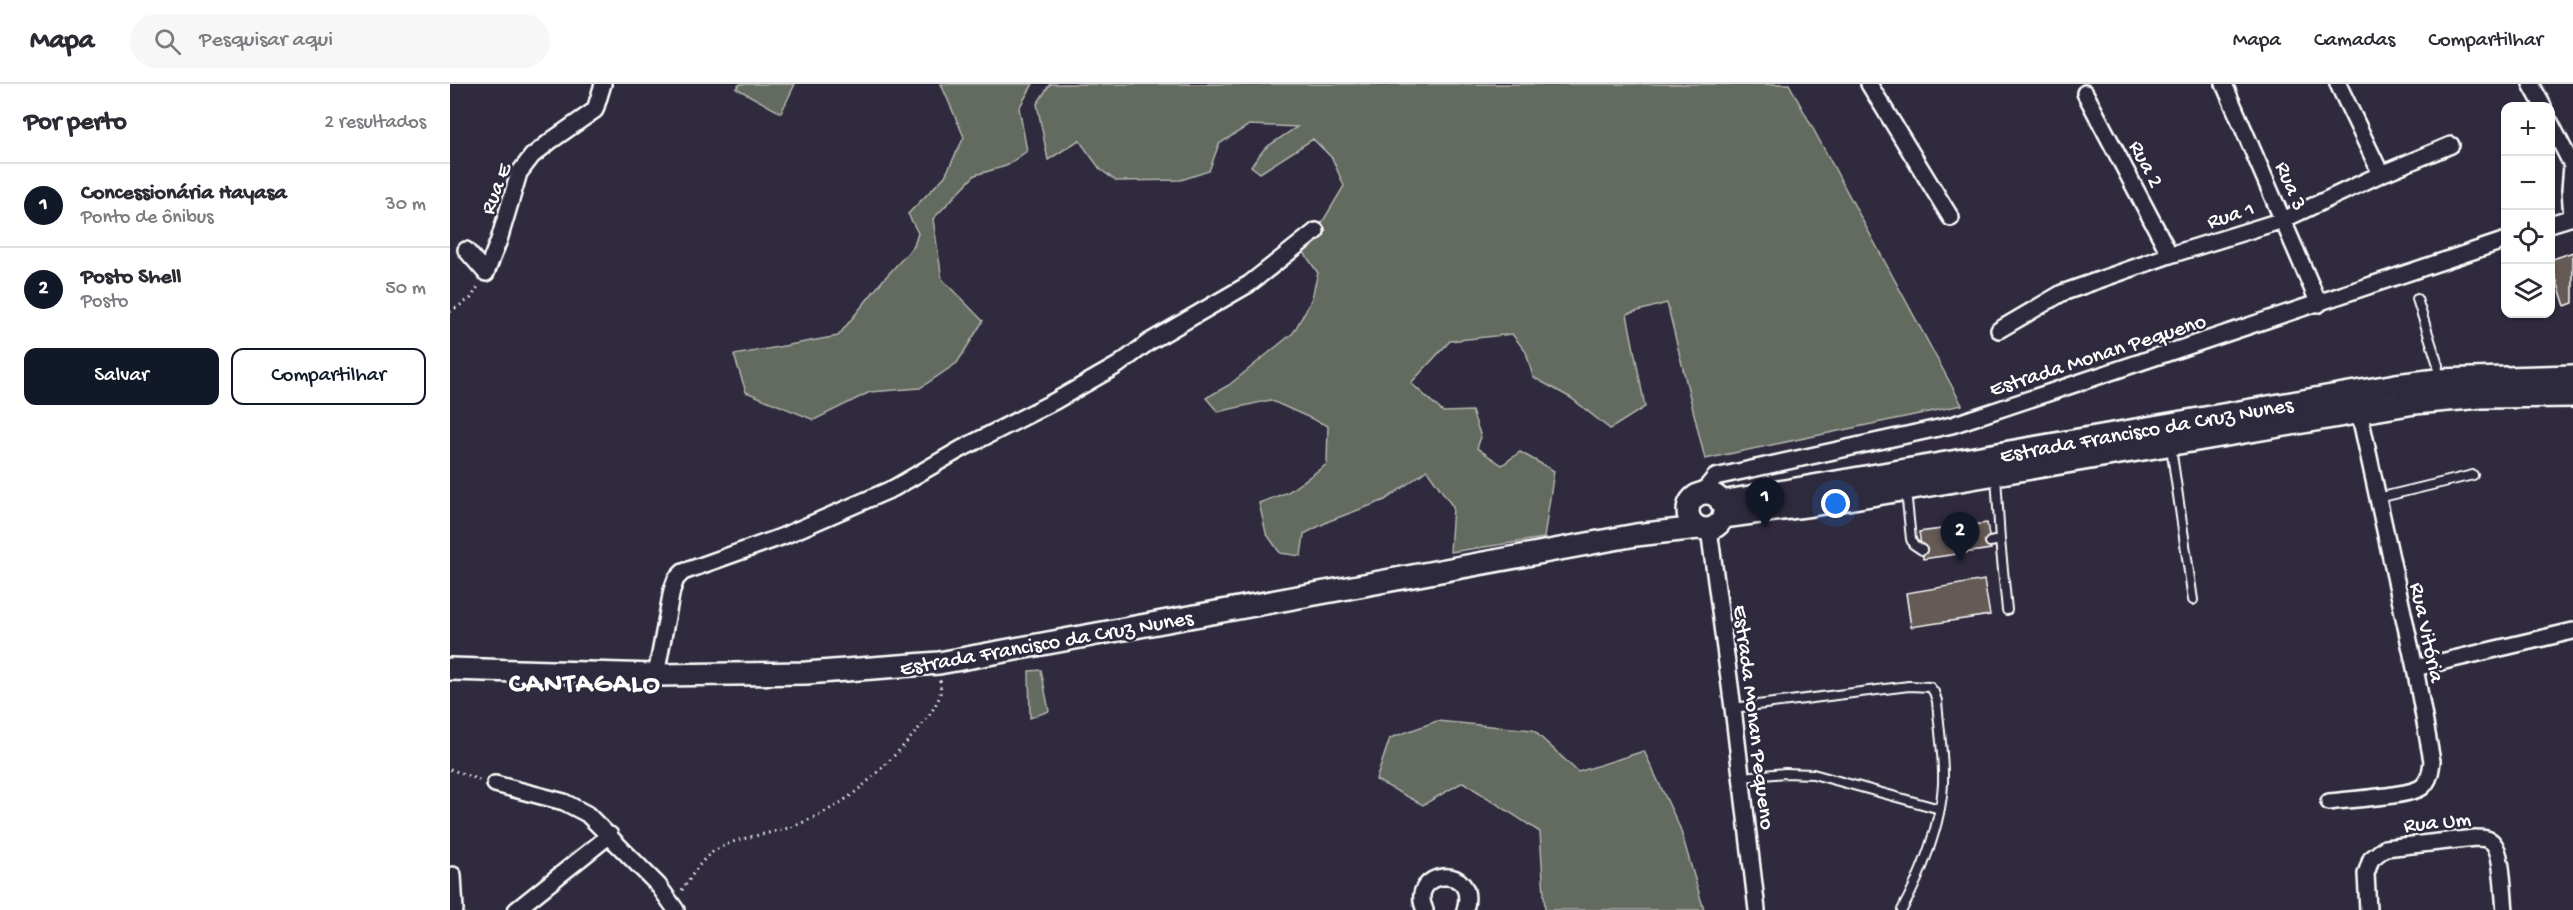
<!DOCTYPE html>
<html lang="pt">
<meta charset="utf-8">
<style>
body{margin:0;font-family:"Gochi Hand",sans-serif;background:#f7f7f7;color:#2b2b33}
.controls{position:absolute;right:18px;top:18px;display:grid;overflow:hidden;border-radius:12px;box-shadow:0 2px 4px #0004}
.controls button{width:54px;height:54px;display:grid;place-items:center;padding:0;border:0;border-bottom:2px solid #e1e1e2;background:#fff;color:#2b2b33;font:30px sans-serif}
.you{position:absolute;left:1386px;top:420px;width:21px;height:21px;margin:-15px;border:4px solid #fff;border-radius:50%;background:#1a73e8;box-shadow:0 0 0 9px #1a73e833}
.badge{display:grid;place-items:center;width:39px;height:39px;border-radius:50%;background:#111827;color:#fff;font-size:20px;font-weight:700}
.pin{position:absolute;translate:-50% -50px;filter:drop-shadow(0 2px 3px #0008)}
.pin::after{content:'';position:absolute;top:32px;width:21px;height:18px;background:inherit;clip-path:polygon(0 0,100% 0,50% 100%)}
.list{margin:0;padding:0;list-style:none}
h2{display:flex;justify-content:space-between;align-items:center;height:78px;margin:0;padding:0 24px;font-size:26px}
h2 small{font-size:20px;font-weight:400;color:#7c7c81}
.list li{display:grid;grid-template-columns:39px 1fr auto;gap:18px;align-items:center;box-sizing:border-box;height:84px;padding:0 24px;border-top:2px solid #e1e1e2}
.list b{display:block;font-size:22px;white-space:nowrap}
.list p{margin:0;font-size:20px;white-space:nowrap;color:#7c7c81}
.list em{font-size:20px;font-style:normal;color:#7c7c81}
.actions{display:flex;gap:12px;padding:18px 24px}
.actions a{flex:1;padding:14px 0;border:2px solid #111827;border-radius:12px;text-align:center;font-size:21px;color:#111827}
.actions .main{background:#111827;color:#fff}
.icon{flex:none;width:33px;height:33px;fill:none;stroke:currentColor;stroke-width:2;stroke-linecap:round;stroke-linejoin:round}
.map{position:relative;flex:none;width:2123px;height:826px;overflow:hidden}
header{display:flex;align-items:center;gap:36px;box-sizing:border-box;height:84px;padding:0 30px;background:#fff;border-bottom:2px solid #e1e1e2}
header strong{font-size:28px}
nav{display:flex;gap:33px;margin-inline-start:auto;font-size:21px}
.search{width:420px;height:54px;background:#f7f7f7;display:flex;align-items:center;gap:15px;box-sizing:border-box;padding:0 21px;border-radius:33px;color:#7c7c81;font-size:22px}
main{display:flex}
aside{flex:1;background:#fff}
.map>svg:first-child{display:block}
.green{fill:#636b5f;stroke:#b1b5af;stroke-width:1.5}
.building{fill:#665a56;stroke:#fff;stroke-width:1.5}
.lines{fill:none;stroke-linecap:round;stroke-linejoin:round}
.lane-casing{stroke:#fff;stroke-width:12}
.street-casing{stroke:#fff;stroke-width:20}
.secondary-casing{stroke:#fff;stroke-width:26}
.path{stroke:#fff;stroke-width:3;stroke-dasharray:1.5 4.5;stroke-linecap:butt}
.lane{stroke:#2f2a3d;stroke-width:8}
.street{stroke:#2f2a3d;stroke-width:15}
.secondary{stroke:#2f2a3d;stroke-width:21}
.labels{text-anchor:middle;stroke-width:5;stroke-linejoin:round;paint-order:stroke}
.street-label{font-size:22px;fill:#fff;stroke:#2f2a3d}
.district-label{font-size:28px;font-weight:bold;letter-spacing:1.5px;fill:#fff;stroke:#2f2a3d}
</style>
<header>
<strong>Mapa</strong>
<div class="search"><svg class="icon" aria-label="search" viewBox="0 0 24 24"><circle cx="10" cy="10" r="6"/><path d="M15 15l6 6"/></svg>Pesquisar aqui</div>
<nav><a>Mapa</a><a>Camadas</a><a>Compartilhar</a></nav>
</header>
<main>
<aside>
<h2>Por perto<small>2 resultados</small></h2>
<ul class="list">
<li><span class="badge">1</span><div><b>Concessionária Hayasa</b><p>Ponto de ônibus</p></div><em>30 m</em></li>
<li><span class="badge">2</span><div><b>Posto Shell</b><p>Posto</p></div><em>50 m</em></li>
</ul>
<div class="actions"><a class="main">Salvar</a><a>Compartilhar</a></div>
</aside>
<div class="map">
<svg width="2123" height="826" viewBox="0 0 2123 826">
<rect width="100%" height="100%" fill="#2f2a3d"/>
<filter id="ink" filterUnits="userSpaceOnUse"><feTurbulence type="fractalNoise" baseFrequency=".0167" numOctaves="2"/><feDisplacementMap in="SourceGraphic" scale="12" xChannelSelector="R" yChannelSelector="G"/><feConvolveMatrix kernelMatrix="1 2 1 2 8 2 1 2 1" color-interpolation-filters="sRGB"/></filter>
<g filter="url(#ink)">
<!-- green -->
<path class="green" d="M290,0h55l-14,29 -45,-25z
M491,0h92l-14,24 8,43 -21,15 -31,9 -42,44 9,60 41,42 -26,42 -37,25 -50,4 -56,28 -68,-28 -12,-37 104,-19 45,-56 31,-34 4,-13 -10,-19 37,-38 19,-39z
M600,0h739l173,321 -257,54 -38,-156 -40,11 18,93 -35,22 -39,-31 -38,-21 -7,-25 -14,-18 -62,7 -39,42 32,29 29,-1 9,26 -4,11 25,17 18,-13 34,19 -10,67 -94,14 3,-45 -26,-37 -42,30 -56,21 -25,13 -3,22 -21,-3 -14,-20 -7,-30 29,-11 39,-28 1,-38 -58,-26 -52,12 -12,-14 23,-13 64,-52 18,-32 7,-28 -24,-35 26,-12 24,-40 -12,-28 -19,-19 -53,34 -9,-7 14,-18 32,-21 -48,-2 -30,19 -10,27 -28,9 -65,1 -16,-12 -21,-29 -31,20 -11,-56z
M591,586l8,41 -19,7 -1,-47z
M987,637l96,9 45,42 66,-21 36,77 24,82h-159l-5,-78 -77,-50 -40,23 -47,-25 14,-42z"/>
<!-- building -->
<path class="building" d="M2123,168v51l-8,3 -15,-46z
M1537,439l4,26 -68,10 -4,-27z
M1534,496l6,35 -79,12 -5,-34z"/>
<g class="lines">
<!-- lane casing -->
<g class="lane-casing">
<path id="lane" d="M1967,215l21,66 -1,14
M1721,363l22,153
M1456,407l5,48 2,5 9,6
M1928,414l95,-23
M1550,456l7,70
M1540,458l10,-2 -4,-64
M1283,624l176,-22 21,1 4,5 3,9c2,27 7,56 6,83 -2,40 -22,91 -41,126
M1292,693l43,-4 28,1 127,35"/>
</g>
<!-- street casing -->
<g class="street-casing">
<path id="street" d="M1419,0l82,134
M1774,0l95,220
M2081,0l12,22
M1635,9l85,162
M2100,38l22,43 -2,25 2,27
M1931,90l70,-29
M2100,140l23,-7
M16,166l20,23 13,-33 20,-67 13,-17 20,-16 43,-30 8,-26
M1549,246l63,-37 108,-38 113,-35 98,-46 -43,-90
M1252,409l13,-16 237,-52 554,-185
M1259,445l24,179 24,202
M1965,584l158,-37
M206,591l16,-85 4,-11 7,-7 98,-35 113,-49 67,-39 94,-48 63,-36 31,-23 100,-58 67,-53
M45,700l69,18 23,12 71,71 18,25
M1879,718c20,-3 79,-5 93,-15 8,-7 9,-17 10,-26l-17,-93 -58,-266
M3,791l2,35
M66,826l94,-75
M975,826c-19,-39 54,-49 40,0
M1918,826l-2,-36 5,-15 14,-11 90,-10c7,0 14,0 18,5 10,10 10,52 12,67"/>
</g>
<!-- secondary casing -->
<g class="secondary-casing">
<path id="secondary" d="M1238 427a18 18 0 1 1 36 0a18 18 0 1 1-36 0Z
M1271,418l675,-117 41,-5 136,-4
M1273,433l89,-12 603,-102 66,-6 92,-1
M0,585l206,6 150,-2 133,-10 697,-128 62,-7"/>
</g>
<!-- path -->
<path class="path" d="M0,228l21,-14 8,-13
M0,685l32,12
M232,806c8,-11 17,-27 28,-36 22,-17 53,-18 78,-26 21,-7 44,-19 62,-32 21,-15 77,-71 87,-94 4,-7 4,-14 3,-22"/>
<!-- lane -->
<use href="#lane" class="lane"/>
<!-- street -->
<use href="#street" class="street"/>
<!-- secondary -->
<use href="#secondary" class="secondary"/>
</g>
</g>
<g class="labels">
<!-- street labels -->
<g class="street-label">
<text transform="translate(1698 79) rotate(62)" y="8">Rua 2</text>
<text transform="translate(1843 101) rotate(67)" y="8">Rua 3</text>
<text transform="translate(44 104) rotate(-69)" y="8">Rua E</text>
<text transform="translate(1780 129) rotate(-18)" y="8">Rua 1</text>
<text transform="translate(1647 269) rotate(-18)" y="8">Estrada Monan Pequeno</text>
<text transform="translate(1696 344) rotate(-10)" y="8">Estrada Francisco da Cruz Nunes</text>
<text transform="translate(1979 548) rotate(78)" y="8">Rua Vitória</text>
<text transform="translate(596 557) rotate(-10)" y="8">Estrada Francisco da Cruz Nunes</text>
<text transform="translate(1306 633) rotate(83)" y="8">Estrada Monan Pequeno</text>
<text transform="translate(1987 736) rotate(-6)" y="8">Rua Um</text>
</g>
<!-- district labels -->
<g class="district-label">
<text x="135" y="607">CANTAGALO</text>
</g>
</g>
</svg>
<div class="controls">
<button>+</button>
<button>−</button>
<button><svg class="icon" aria-label="locate" viewBox="0 0 24 24"><circle cx="12" cy="12" r="6"/><path d="M12 2v4M12 18v4M2 12h4M18 12h4"/></svg></button>
<button><svg class="icon" aria-label="layers" viewBox="0 0 24 24"><path d="M12 4l9 5-9 5-9-5zM3 14l9 5 9-5"/></svg></button>
</div>
<div class="you"></div>
<div class="pin badge" style="left:1315px;top:444px">1</div>
<div class="pin badge" style="left:1510px;top:478px">2</div>
</div>
</main>
